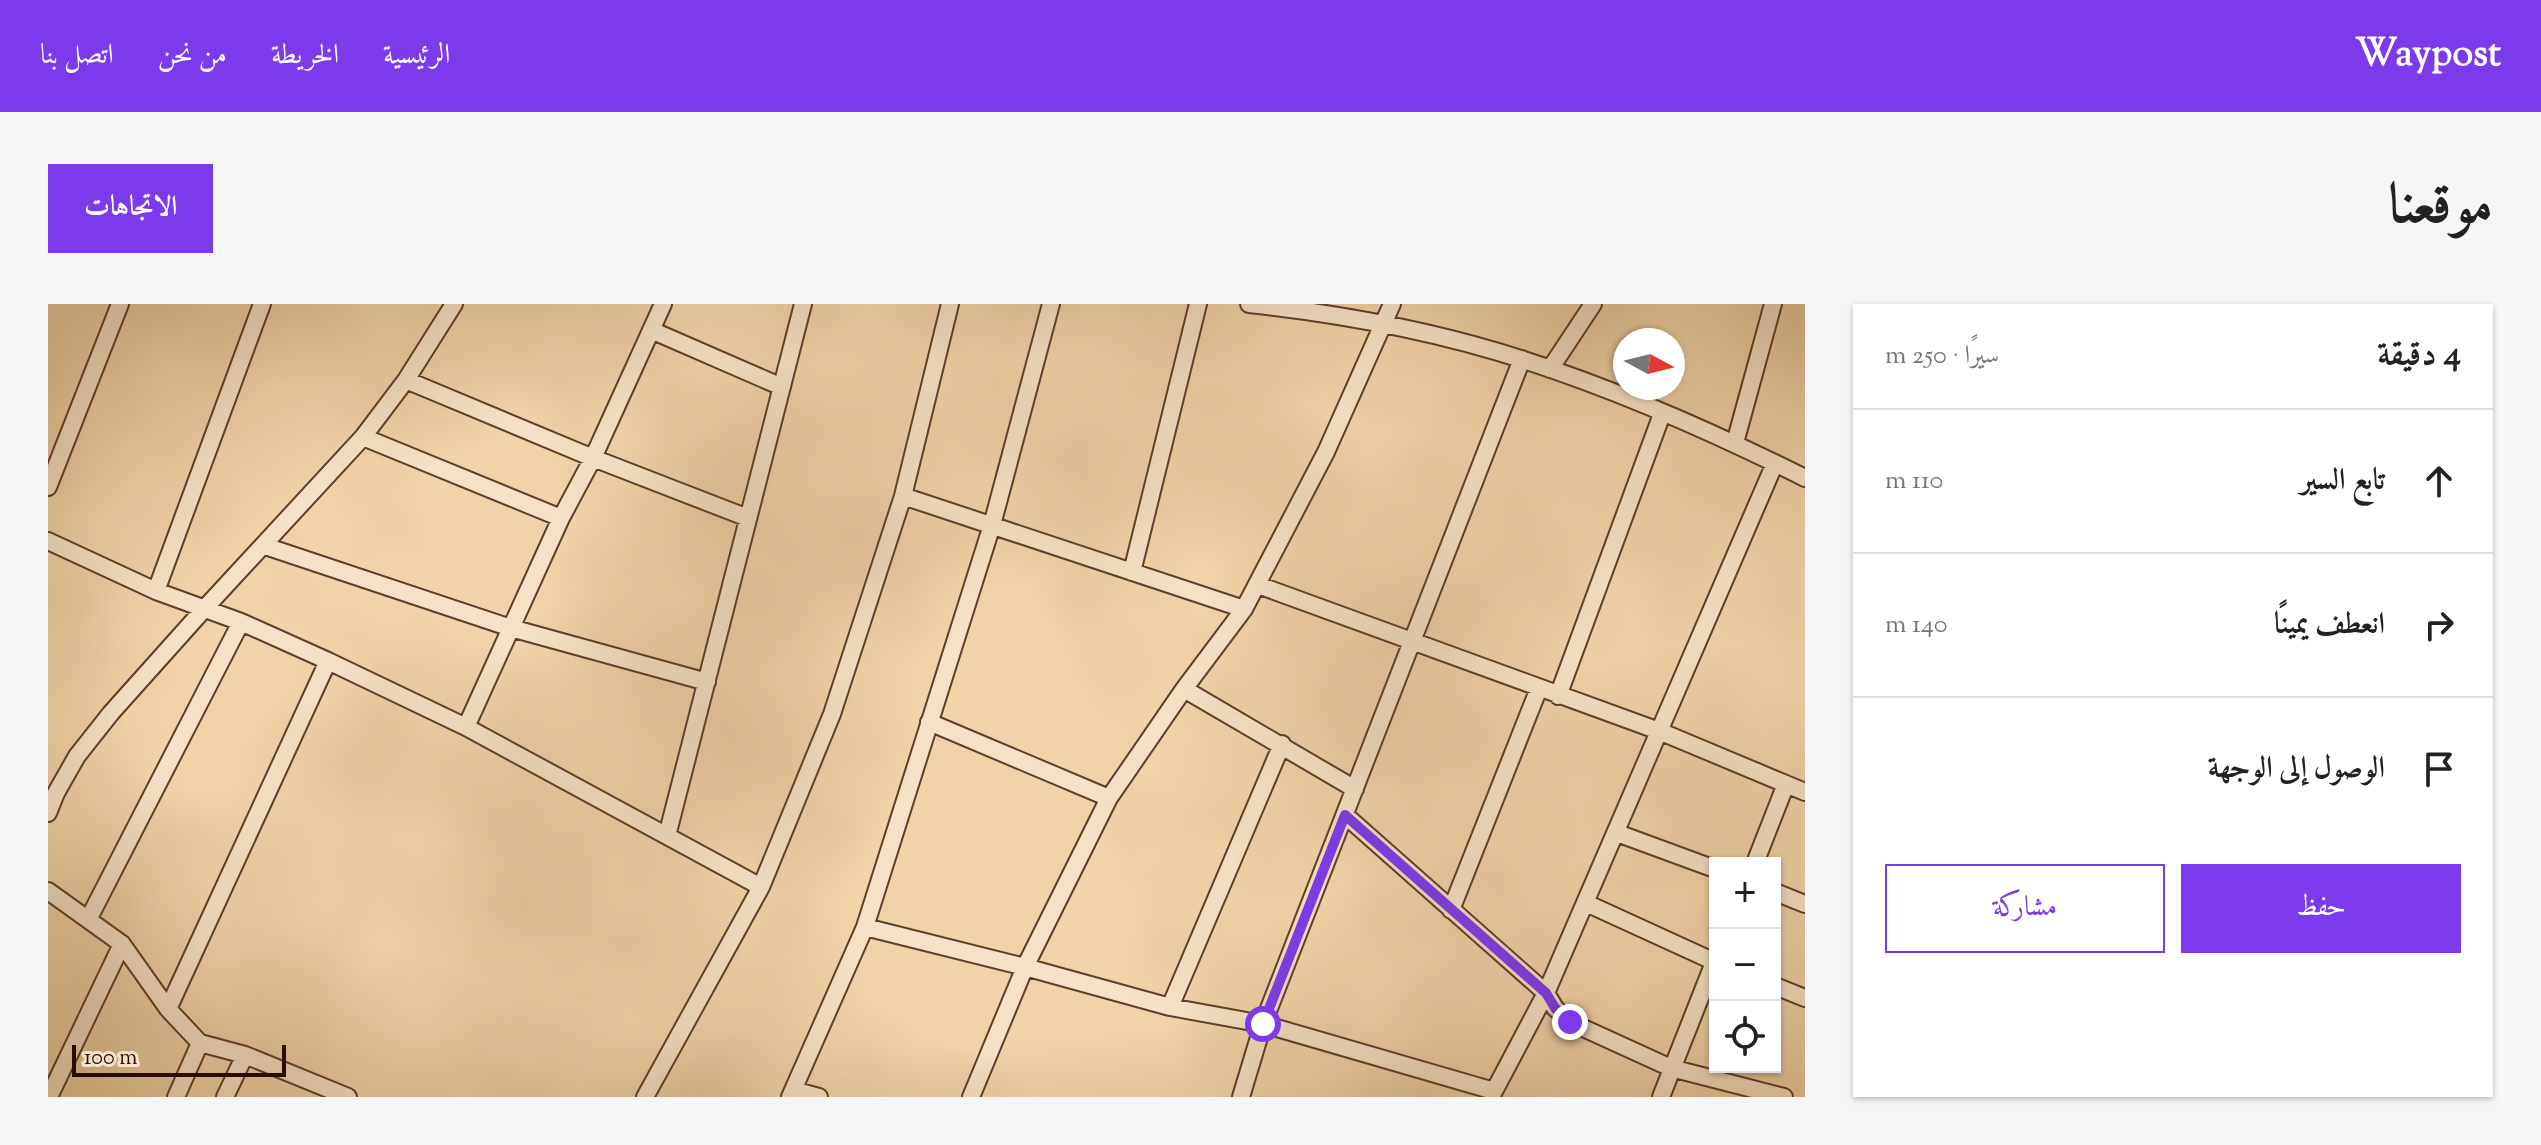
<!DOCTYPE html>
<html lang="ar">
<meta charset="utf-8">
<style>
body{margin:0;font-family:"Sorts Mill Goudy",Amiri,serif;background:#f6f6f6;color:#222;direction:rtl}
.controls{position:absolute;right:24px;bottom:24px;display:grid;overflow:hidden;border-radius:0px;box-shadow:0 2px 6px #0004}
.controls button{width:72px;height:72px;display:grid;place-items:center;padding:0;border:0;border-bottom:2px solid #e0e0e0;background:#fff;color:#222;font:40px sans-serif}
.compass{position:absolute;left:1565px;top:24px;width:72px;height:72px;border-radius:50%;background:#fff;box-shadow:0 2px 6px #0004;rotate:97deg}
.scale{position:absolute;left:24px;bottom:20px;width:214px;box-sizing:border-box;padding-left:8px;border:4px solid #2a0d00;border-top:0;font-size:22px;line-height:28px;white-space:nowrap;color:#2a0d00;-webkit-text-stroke:6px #f5e2c6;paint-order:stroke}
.stop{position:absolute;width:24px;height:24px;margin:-18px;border:6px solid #7c3aed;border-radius:50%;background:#fff}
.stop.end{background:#7c3aed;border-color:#fff;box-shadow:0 2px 8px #0008}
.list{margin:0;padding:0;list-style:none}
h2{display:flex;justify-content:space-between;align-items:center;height:104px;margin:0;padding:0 32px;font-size:34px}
h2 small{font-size:26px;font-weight:400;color:#767676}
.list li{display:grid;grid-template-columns:52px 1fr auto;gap:24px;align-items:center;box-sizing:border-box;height:144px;padding:0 32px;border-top:2px solid #e0e0e0}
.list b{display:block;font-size:30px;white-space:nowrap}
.list em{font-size:26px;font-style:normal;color:#767676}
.actions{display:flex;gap:16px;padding:24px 32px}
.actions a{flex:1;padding:18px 0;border:2px solid #7c3aed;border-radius:0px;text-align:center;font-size:28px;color:#7c3aed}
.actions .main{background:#7c3aed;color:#fff}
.icon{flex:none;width:44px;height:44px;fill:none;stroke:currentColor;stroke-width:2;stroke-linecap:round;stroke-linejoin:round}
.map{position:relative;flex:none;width:1757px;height:793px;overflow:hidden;direction:ltr;border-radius:0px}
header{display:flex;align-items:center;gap:48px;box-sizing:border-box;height:112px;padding:0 40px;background:#7c3aed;color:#fff}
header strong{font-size:38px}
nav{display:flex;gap:44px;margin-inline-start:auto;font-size:28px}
.intro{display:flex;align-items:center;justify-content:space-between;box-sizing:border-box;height:192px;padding:0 48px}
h1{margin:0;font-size:56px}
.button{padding:20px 36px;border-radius:0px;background:#7c3aed;color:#fff;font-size:28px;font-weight:700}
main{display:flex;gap:48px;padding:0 48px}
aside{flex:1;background:#fff;border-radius:0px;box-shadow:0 2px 6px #0004}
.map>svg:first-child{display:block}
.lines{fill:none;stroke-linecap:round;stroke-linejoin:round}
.minor-casing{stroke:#5c3e2a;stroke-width:20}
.minor{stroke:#f5e2c6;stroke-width:16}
.route{stroke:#7c3aed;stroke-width:10}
</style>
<header>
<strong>Waypost</strong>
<nav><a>الرئيسية</a><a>الخريطة</a><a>من نحن</a><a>اتصل بنا</a></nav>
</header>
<div class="intro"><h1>موقعنا</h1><a class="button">الاتجاهات</a></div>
<main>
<aside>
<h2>4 دقيقة<small>سيرًا · 250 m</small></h2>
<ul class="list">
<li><svg class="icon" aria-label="ahead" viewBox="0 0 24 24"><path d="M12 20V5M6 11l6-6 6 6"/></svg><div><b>تابع السير</b></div><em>110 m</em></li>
<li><svg class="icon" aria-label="right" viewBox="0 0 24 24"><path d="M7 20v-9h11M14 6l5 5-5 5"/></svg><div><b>انعطف يمينًا</b></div><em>140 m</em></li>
<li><svg class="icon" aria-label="arrive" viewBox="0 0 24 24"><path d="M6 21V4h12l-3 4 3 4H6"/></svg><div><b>الوصول إلى الوجهة</b></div></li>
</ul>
<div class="actions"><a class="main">حفظ</a><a>مشاركة</a></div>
</aside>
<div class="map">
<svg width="1757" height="793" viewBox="0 0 1757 793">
<rect width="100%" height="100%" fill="#f0d3a7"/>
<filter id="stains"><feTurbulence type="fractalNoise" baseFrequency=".0025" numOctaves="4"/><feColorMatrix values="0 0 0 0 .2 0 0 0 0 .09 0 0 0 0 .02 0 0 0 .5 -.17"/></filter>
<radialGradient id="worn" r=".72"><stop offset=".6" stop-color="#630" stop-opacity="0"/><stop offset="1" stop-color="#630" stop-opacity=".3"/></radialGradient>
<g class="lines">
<!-- minor casing -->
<g class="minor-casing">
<path id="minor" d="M1201,0c93,10 186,27 275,56 96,31 191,73 281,118
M603,26l131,57
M1502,65l43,-65
M358,76l187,78 155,60
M315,133l198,81
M1687,139l38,-139
M0,183l72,-183
M855,192l341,113
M0,237l108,50 85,31 87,39 138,66 295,160
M217,242l246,82 196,54
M1084,268l66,-268
M1210,281l401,146 146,61
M108,287l106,-287
M1136,385l171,100
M1510,392l104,-282
M881,418l180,76
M418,423l95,-209 32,-60 70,-154
M0,509l8,-20 21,-37 34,-43 94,-105 158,-171 43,-57 48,-76
M1297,511l201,178 9,15 15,14 101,46 113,29
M1569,529l98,36
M619,532l136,-532
M1707,559l31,-79
M0,587l74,53 46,65 32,34 45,12 103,42
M1727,588l30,12
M1538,599l129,59
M1403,606l88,-222
M41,614l152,-296
M817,623l160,40 145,40 93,17 231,67
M1727,682l30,12
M1122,703l112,-263
M120,705l160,-348
M745,786l26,7
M1,793l73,-153
M128,793l24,-54
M177,793l20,-42
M597,793l116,-210 71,-173 71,-218 47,-192
M742,793l75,-170 127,-402 59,-221
M923,793l54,-130 84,-169 75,-109 60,-80 82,-157 66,-148
M1193,793l22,-73 259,-665
M1443,793l55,-104 229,-530
M1613,793l54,-137"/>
</g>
<!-- minor -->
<use href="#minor" class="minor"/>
</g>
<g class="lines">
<!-- route -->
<path class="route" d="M1215,720l82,-209 201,178 9,15 15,14"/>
</g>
<rect width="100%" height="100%" filter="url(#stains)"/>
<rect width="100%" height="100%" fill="url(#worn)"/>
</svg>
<div class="controls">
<button>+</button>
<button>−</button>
<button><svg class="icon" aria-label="locate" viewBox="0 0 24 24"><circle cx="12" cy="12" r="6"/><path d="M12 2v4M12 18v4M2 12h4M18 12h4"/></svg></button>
</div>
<svg class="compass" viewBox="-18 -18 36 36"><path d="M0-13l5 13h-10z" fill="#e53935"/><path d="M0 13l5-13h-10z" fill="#767676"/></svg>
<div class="scale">100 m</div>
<div class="stop" style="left:1215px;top:720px"></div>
<div class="stop end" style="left:1522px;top:718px"></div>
</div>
</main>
